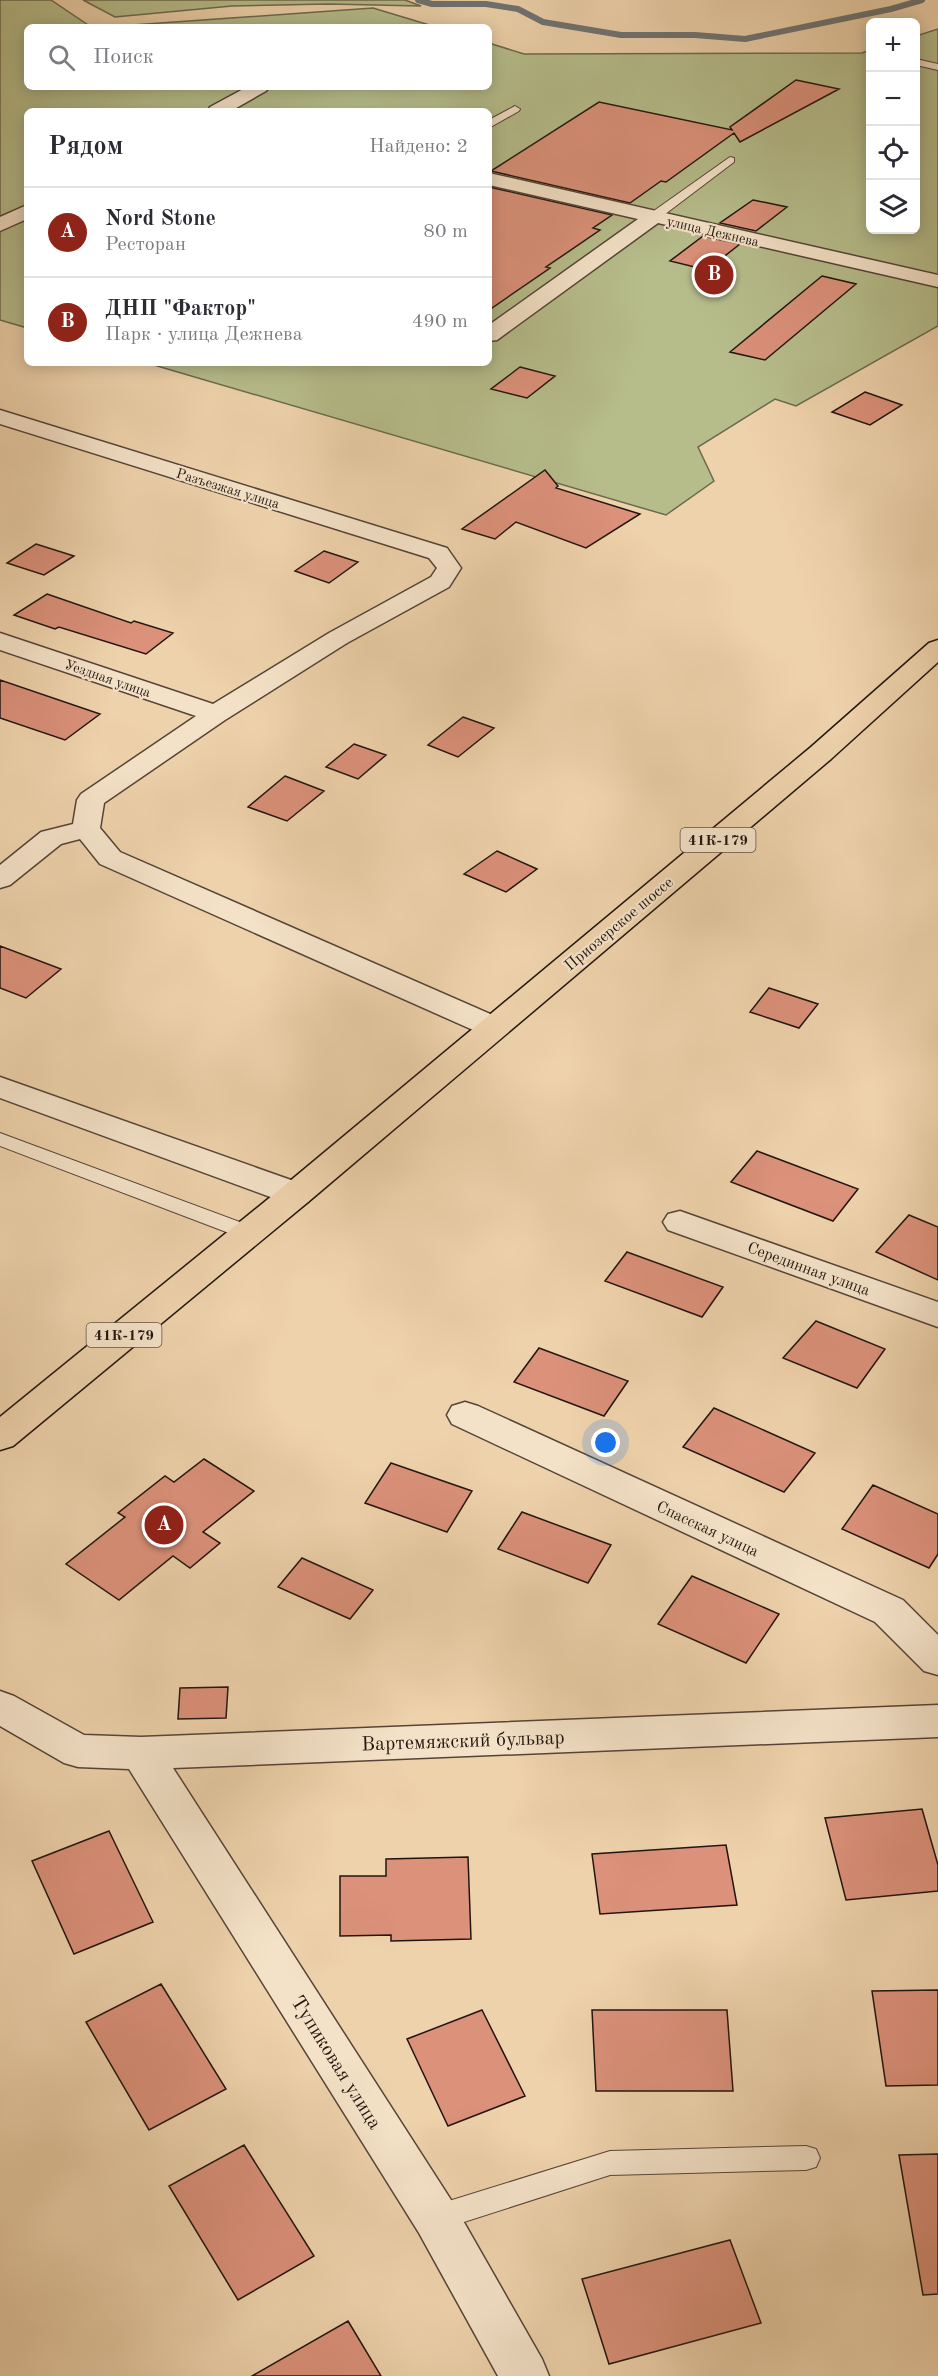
<!DOCTYPE html>
<html lang="ru">
<meta charset="utf-8">
<style>
body{margin:0;font-family:"Old Standard TT",serif;background:#f7f7f7;color:#2b2b33}
.controls{position:absolute;right:18px;top:18px;display:grid;overflow:hidden;border-radius:9px;box-shadow:0 3px 15px #0003}
.controls button{width:54px;height:54px;display:grid;place-items:center;padding:0;border:0;border-bottom:2px solid #e1e1e2;background:#fff;color:#2b2b33;font:30px sans-serif}
.you{position:absolute;left:606px;top:1443px;width:21px;height:21px;margin:-15px;border:4px solid #fff;border-radius:50%;background:#1a73e8;box-shadow:0 0 0 9px #1a73e833}
.badge{display:grid;place-items:center;width:39px;height:39px;border-radius:50%;background:#8f2418;color:#fff;font-size:20px;font-weight:700}
.pin{position:absolute;translate:-50% -50%;border:3px solid #fff;box-shadow:0 2px 6px #0006}
.list{margin:0;padding:0;list-style:none}
h2{display:flex;justify-content:space-between;align-items:center;height:78px;margin:0;padding:0 24px;font-size:26px}
h2 small{font-size:20px;font-weight:400;color:#7c7c81}
.list li{display:grid;grid-template-columns:39px 1fr auto;gap:18px;align-items:center;box-sizing:border-box;height:90px;padding:0 24px;border-top:2px solid #e1e1e2}
.list b{display:block;font-size:22px;white-space:nowrap}
.list p{margin:0;font-size:20px;white-space:nowrap;color:#7c7c81}
.list em{font-size:20px;font-style:normal;color:#7c7c81}
.icon{flex:none;width:33px;height:33px;fill:none;stroke:currentColor;stroke-width:2;stroke-linecap:round;stroke-linejoin:round}
.map{position:relative;flex:none;width:938px;height:2376px;overflow:hidden}
.search{position:absolute;background:#fff;box-shadow:0 3px 15px #0003;left:24px;top:24px;width:468px;height:66px;display:flex;align-items:center;gap:15px;box-sizing:border-box;padding:0 21px;border-radius:9px;color:#7c7c81;font-size:22px}
.panel{position:absolute;background:#fff;box-shadow:0 3px 15px #0003;left:24px;top:108px;width:468px;height:258px;border-radius:9px}
.map>svg:first-child{display:block}
.green{fill:#b6bd8b;stroke:#6c694e;stroke-width:1.5}
.lines{fill:none;stroke-linecap:round;stroke-linejoin:round}
.stream{stroke:#6e7474;stroke-width:6}
.building{fill:#db917a;stroke:#221510;stroke-width:1.5}
.service-casing{stroke:#554437;stroke-width:2}
.minor-casing{stroke:#554437;stroke-width:3}
.primary-casing{stroke:#221510;stroke-width:3}
.service{fill:#f4e2c8;fill-rule:evenodd}
.minor{fill:#f4e2c8;fill-rule:evenodd}
.primary{fill:#eed2ab;fill-rule:evenodd}
.labels{text-anchor:middle;stroke-width:4.5;stroke-linejoin:round;paint-order:stroke}
.far-street-label{font-size:14px;fill:#221510;stroke:#f4e2c8}
.shield{fill:#f4e2c8;stroke:#615247;stroke-width:1.5}
.shield-label{font-size:15px;font-weight:bold;fill:#221510}
.street-label{font-size:16px;fill:#221510;stroke:#f4e2c8}
.near-street-label{font-size:20px;fill:#221510;stroke:#f4e2c8}
</style>
<div class="map">
<svg width="938" height="2376" viewBox="0 0 938 2376">
<rect width="100%" height="100%" fill="#eed2ab"/>
<filter id="stains"><feTurbulence type="fractalNoise" baseFrequency=".00333" numOctaves="4"/><feColorMatrix values="0 0 0 0 .2 0 0 0 0 .09 0 0 0 0 .02 0 0 0 .5 -.17"/></filter>
<radialGradient id="worn" r=".72"><stop offset=".6" stop-color="#630" stop-opacity="0"/><stop offset="1" stop-color="#630" stop-opacity=".3"/></radialGradient>
<!-- green -->
<path class="green" d="M0,0h51l40,27h-64v60h462v-44l35,11 338,-1 8,-3v180h46v-194l22,-7v297l-142,80 -21,-7 -77,48 16,34 -48,34 -519,-152h342v-252h-462v217l-27,-8z
M83,0h322l16,6 -93,-2 -96,2 -117,11z
M373,8l63,19h-332z"/>
<g class="lines">
<!-- stream -->
<path class="stream" d="M418,0l14,4h54l32,5 25,13 78,13h74l50,4 146,-30 31,-9"/>
</g>
<!-- building -->
<path class="building" d="M796,80l43,9 -99,53 -6,-9 -68,49 -5,-1 -31,22 -139,-32 108,-69 133,28 -2,-3z
M489,187l123,28 -19,13 7,2 -54,37 4,1 -61,42z
M753,200l34,7 -31,24 -36,-8z
M703,236l37,8 -33,26 -37,-9z
M822,276l34,8 -91,76 -35,-8z
M520,367l35,9 -28,22 -36,-9z
M865,392l37,13 -32,20 -38,-13z
M545,470l13,16 -2,2 84,26 -54,34 -70,-26 -21,17 -33,-10z
M36,544l38,12 -30,19 -37,-12z
M324,551l34,11 -29,21 -34,-12z
M47,594l84,29 3,-2 39,12 -27,21 -87,-27 -4,2 -41,-14z
M0,680l100,34 -35,26 -65,-22z
M463,717l31,11 -36,29 -30,-12z
M354,744l32,11 -28,24 -32,-12z
M285,776l39,15 -37,30 -39,-14z
M497,851l40,18 -31,23 -42,-18z
M0,946l61,23 -35,29 -26,-10z
M769,988l49,16 -19,24 -49,-16z
M757,1151l101,38 -25,32 -102,-39z
M909,1215l29,12v53l-62,-28z
M627,1252l96,35 -21,30 -97,-36z
M816,1321l69,28 -28,39 -74,-30z
M539,1348l89,33 -24,35 -90,-34z
M714,1408l101,45 -31,39 -101,-45z
M204,1459l50,32 -51,41 17,11 -30,25 -17,-12 -54,44 -53,-36 59,-47 -7,-4 47,-37 9,6z
M391,1463l81,28 -25,41 -82,-29z
M873,1485l65,29v40l-9,14 -87,-39z
M522,1512l89,33 -23,38 -90,-34z
M302,1558l71,32 -23,29 -72,-32z
M692,1576l87,38 -33,49 -88,-39z
M228,1687l-2,31 -48,1 2,-31z
M922,1809l16,56v26l-92,9 -21,-82z
M109,1831l44,91 -79,32 -42,-93z
M726,1845l11,60 -137,9 -8,-60z
M468,1857l3,82 -80,2v-6l-51,1v-60h46v-17z
M161,1984l65,105 -77,41 -63,-108z
M938,1990v95l-52,1 -14,-95z
M482,2010l43,86 -77,30 -41,-87z
M592,2010h135l6,81h-137z
M244,2145l70,111 -76,44 -69,-114z
M938,2154v140l-15,1 -24,-140z
M730,2240l31,83 -152,41 -27,-85z
M348,2321l33,55h-129z"/>
<g class="lines">
<!-- service casing -->
<g class="service-casing">
<path id="service" d="M916,59l22,5v6l-22,-5z
M515,106l5,3 -1,2 -30,17v-8z
M730,157l4,1v4l-78,59h-8v-6z
M0,1133l256,95 3,5 -3,5 -7,2 -7,-2 -242,-92z
M806,2146l10,3 4,9 -4,9 -10,3 -196,5 -174,56 -10,-4 -4,-9 4,-9 10,-4 174,-54z"/>
</g>
<!-- minor casing -->
<g class="minor-casing">
<path id="minor" d="M247,87h22l-3,4 -35,20h-23l2,-4z
M489,173l449,102v12l-280,-64 -161,117 -8,1v-16l149,-106 -149,-34z
M27,205v14l-27,12v-14z
M0,410l447,138 14,20 -12,19 -102,56 -122,77 -121,83 -4,25 20,24 384,168 4,7 -4,7 -11,2 -11,-2 -382,-170 -20,-25 -19,5 -51,41 -10,3v-23l41,-33 32,-8 4,-24 4,-6 115,-78 -196,-66v-17l213,71 116,-71 102,-56 6,-9 -8,-10 -429,-134z
M0,1077l308,109 5,8 -5,8 -12,3 -12,-3 -284,-104z
M680,1211l258,91v25l-270,-97 -5,-8 5,-8z
M465,1402l13,4 425,194 35,35v40l-14,-4 -49,-49 -423,-198 -5,-9 5,-9z
M0,1691l14,5 70,39 57,2 797,-32v32l-765,31 280,435 89,156 7,17h-51l-79,-143 -290,-464 -51,-2 -14,-4 -64,-37z"/>
</g>
<!-- primary casing -->
<g class="primary-casing">
<path id="primary" d="M938,640v22l-107,97 -523,443 -295,244 -13,4v-33l284,-231 527,-439 118,-104z"/>
</g>
<!-- service -->
<use href="#service" class="service"/>
<!-- minor -->
<use href="#minor" class="minor"/>
<!-- primary -->
<use href="#primary" class="primary"/>
</g>
<g class="labels">
<!-- far-street labels -->
<g class="far-street-label">
<text transform="translate(713 231) rotate(13)" y="5">улица Дежнева</text>
<text transform="translate(228 488) rotate(17)" y="5">Разъезжая улица</text>
<text transform="translate(108 678) rotate(19)" y="5">Уездная улица</text>
</g>
<!-- shield labels -->
<g class="shield">
<rect x="680.5" y="828" width="75" height="24" rx="4.5"/>
<rect x="86.5" y="1323" width="75" height="24" rx="4.5"/>
</g>
<g class="shield-label">
<text x="718" y="845">41К-179</text>
<text x="124" y="1340">41К-179</text>
</g>
<!-- street labels -->
<g class="street-label">
<text transform="translate(618 923) rotate(-40)" y="6">Приозерское шоссе</text>
<text transform="translate(809 1268) rotate(20)" y="6">Серединная улица</text>
<text transform="translate(708 1528) rotate(25)" y="6">Спасская улица</text>
</g>
<!-- near-street labels -->
<g class="near-street-label">
<text transform="translate(463 1740) rotate(-2)" y="7">Вартемяжский бульвар</text>
<text transform="translate(337 2062) rotate(58)" y="7">Тупиковая улица</text>
</g>
</g>
<rect width="100%" height="100%" filter="url(#stains)"/>
<rect width="100%" height="100%" fill="url(#worn)"/>
</svg>
<div class="controls">
<button>+</button>
<button>−</button>
<button><svg class="icon" aria-label="locate" viewBox="0 0 24 24"><circle cx="12" cy="12" r="6"/><path d="M12 2v4M12 18v4M2 12h4M18 12h4"/></svg></button>
<button><svg class="icon" aria-label="layers" viewBox="0 0 24 24"><path d="M12 4l9 5-9 5-9-5zM3 14l9 5 9-5"/></svg></button>
</div>
<div class="you"></div>
<div class="pin badge" style="left:164px;top:1525px">A</div>
<div class="pin badge" style="left:714px;top:275px">B</div>
<div class="search"><svg class="icon" aria-label="search" viewBox="0 0 24 24"><circle cx="10" cy="10" r="6"/><path d="M15 15l6 6"/></svg>Поиск</div>
<section class="panel">
<h2>Рядом<small>Найдено: 2</small></h2>
<ul class="list">
<li><span class="badge">A</span><div><b>Nord Stone</b><p>Ресторан</p></div><em>80 m</em></li>
<li><span class="badge">B</span><div><b>ДНП &quot;Фактор&quot;</b><p>Парк · улица Дежнева</p></div><em>490 m</em></li>
</ul>
</section>
</div>
